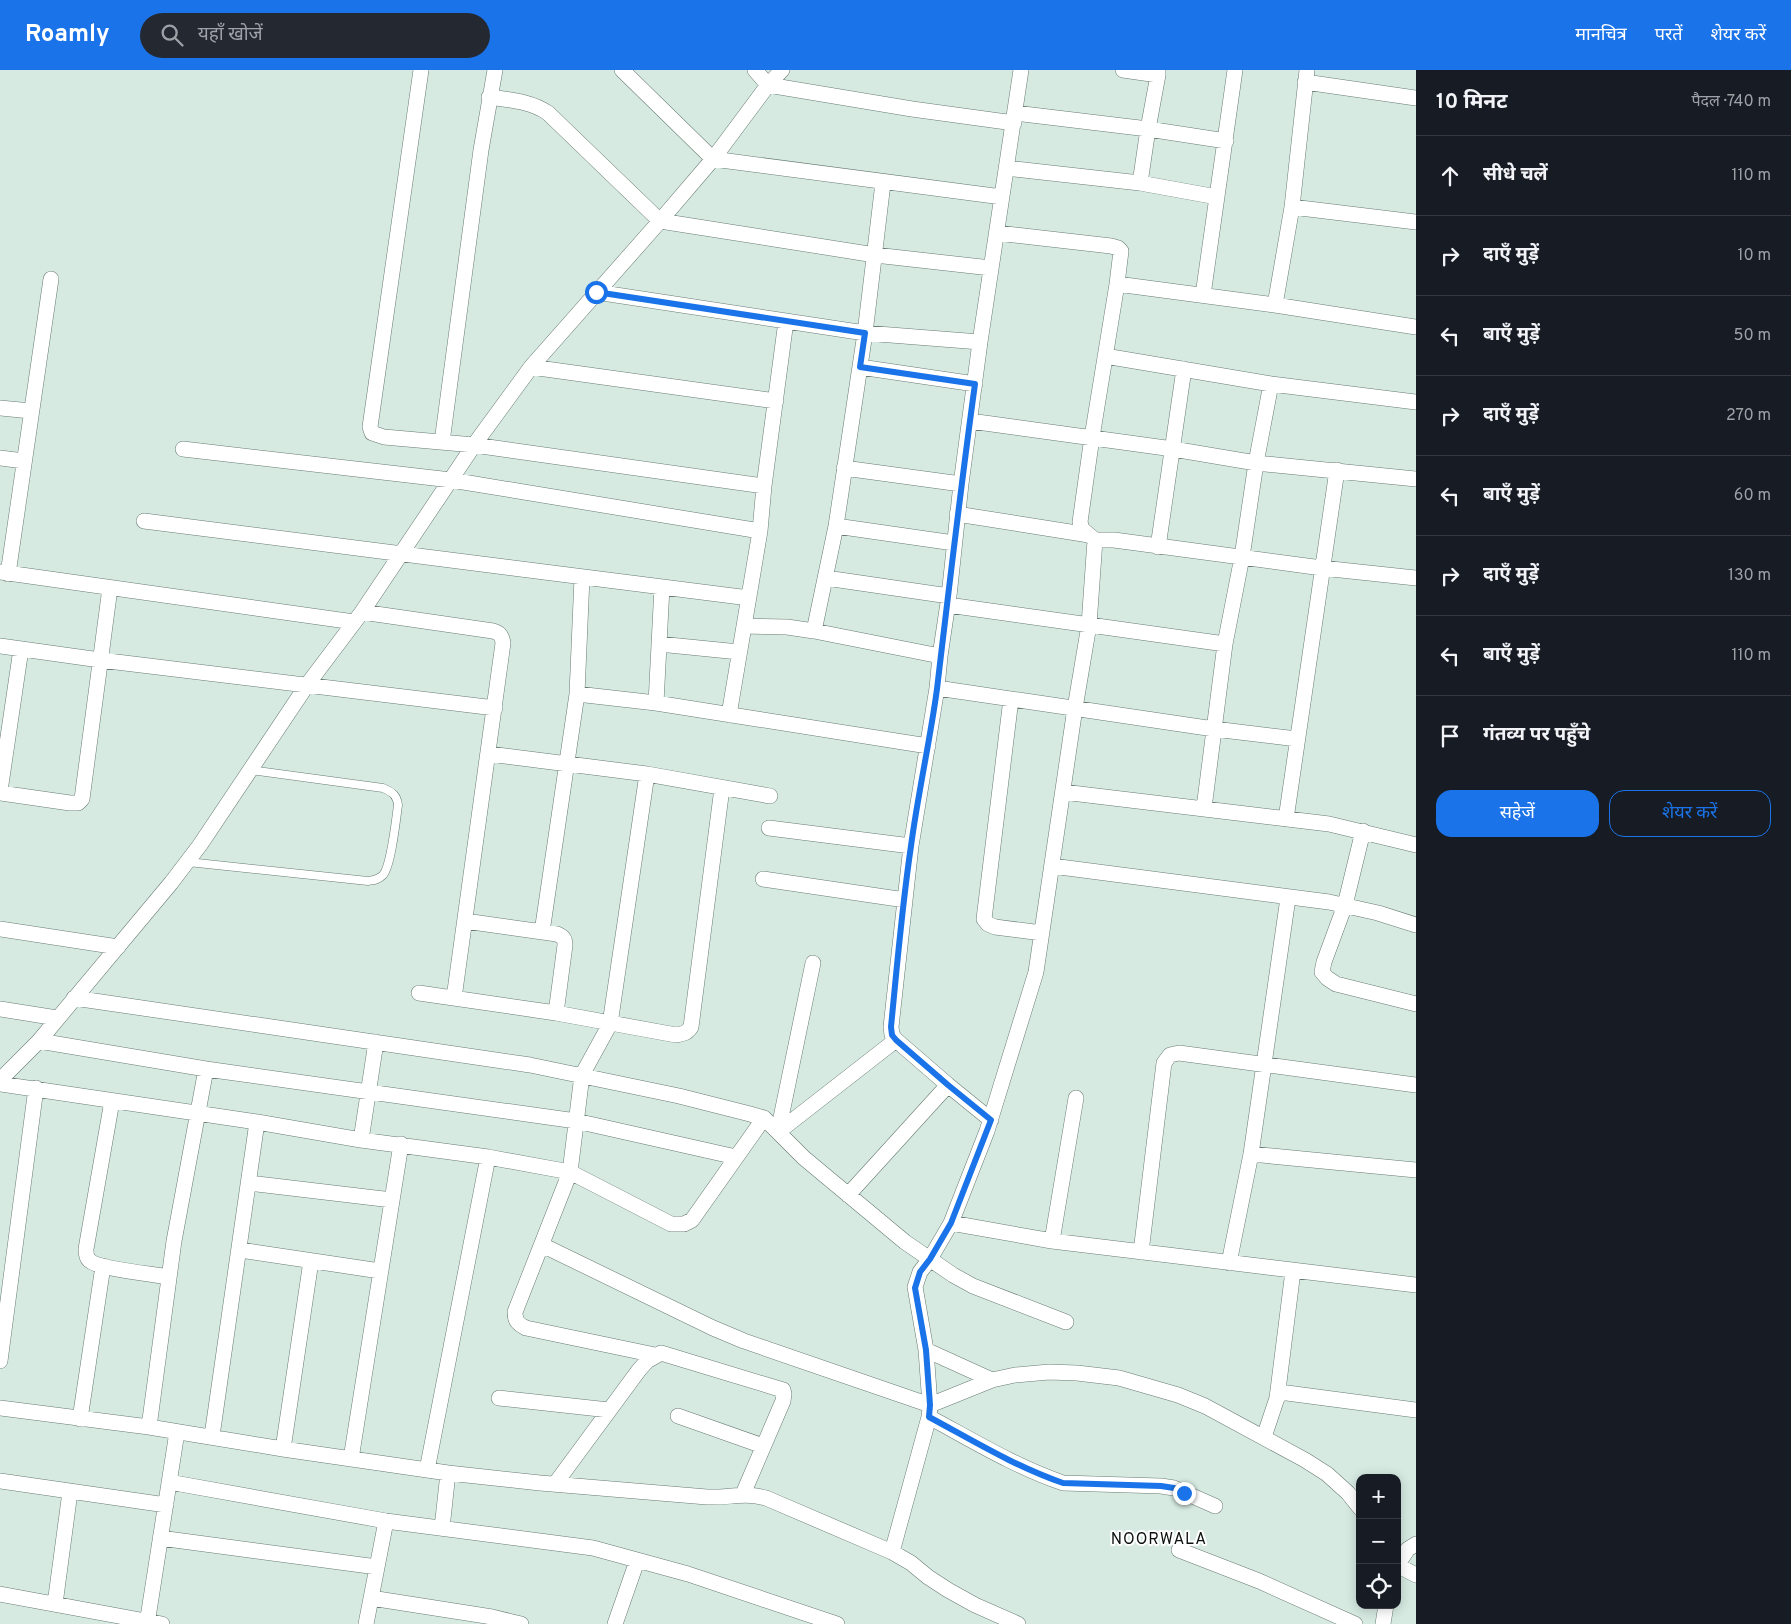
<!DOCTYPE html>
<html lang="hi">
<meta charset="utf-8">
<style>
body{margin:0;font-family:Overpass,"Noto Sans Devanagari",sans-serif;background:#242831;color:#f1f3f6}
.controls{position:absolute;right:15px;bottom:15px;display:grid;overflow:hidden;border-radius:10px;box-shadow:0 2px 12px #0003}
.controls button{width:45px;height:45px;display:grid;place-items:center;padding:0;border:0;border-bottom:1px solid #363941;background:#171b24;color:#f1f3f6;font:25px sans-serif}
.stop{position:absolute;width:15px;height:15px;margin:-11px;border:4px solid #1a73e8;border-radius:50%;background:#fff}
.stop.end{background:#1a73e8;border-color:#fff;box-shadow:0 1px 5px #0008}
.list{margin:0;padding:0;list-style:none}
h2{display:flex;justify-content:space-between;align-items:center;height:65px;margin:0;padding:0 20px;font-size:21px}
h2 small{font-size:16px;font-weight:400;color:#9ea1a6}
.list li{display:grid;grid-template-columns:32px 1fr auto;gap:15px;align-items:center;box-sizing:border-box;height:80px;padding:0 20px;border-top:1px solid #363941}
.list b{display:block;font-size:19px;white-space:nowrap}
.list em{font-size:16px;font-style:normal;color:#9ea1a6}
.actions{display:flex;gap:10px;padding:15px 20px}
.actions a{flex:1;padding:11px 0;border:1px solid #1a73e8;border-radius:15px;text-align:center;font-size:18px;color:#1a73e8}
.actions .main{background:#1a73e8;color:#fff}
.icon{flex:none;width:28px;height:28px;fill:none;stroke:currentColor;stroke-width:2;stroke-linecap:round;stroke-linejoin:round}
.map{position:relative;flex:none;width:1416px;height:1554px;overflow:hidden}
header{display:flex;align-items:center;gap:30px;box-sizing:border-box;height:70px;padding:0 25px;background:#1a73e8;color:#fff}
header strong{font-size:24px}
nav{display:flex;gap:28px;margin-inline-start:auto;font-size:18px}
.search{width:350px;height:45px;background:#242831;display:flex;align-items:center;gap:12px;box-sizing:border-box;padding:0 18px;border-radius:28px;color:#9ea1a6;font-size:19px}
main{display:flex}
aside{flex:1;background:#171b24}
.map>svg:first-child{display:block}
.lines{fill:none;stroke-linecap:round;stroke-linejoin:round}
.lane-casing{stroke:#697b73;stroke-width:9}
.street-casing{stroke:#697b73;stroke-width:16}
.lane{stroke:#fff;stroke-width:8}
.street{stroke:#fff;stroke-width:15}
.route{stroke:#1a73e8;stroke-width:6}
.labels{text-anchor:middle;stroke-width:4;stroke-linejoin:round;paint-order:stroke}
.quarter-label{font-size:16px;letter-spacing:1px;fill:#0a110f;stroke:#fff}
</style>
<header>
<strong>Roamly</strong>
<div class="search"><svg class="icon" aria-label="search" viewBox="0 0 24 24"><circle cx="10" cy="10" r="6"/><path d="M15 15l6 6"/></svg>यहाँ खोजें</div>
<nav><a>मानचित्र</a><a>परतें</a><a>शेयर करें</a></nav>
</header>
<main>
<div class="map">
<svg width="1416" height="1554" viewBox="0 0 1416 1554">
<rect width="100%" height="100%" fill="#d6eae2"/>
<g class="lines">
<!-- lane casing -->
<g class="lane-casing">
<path id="lane" d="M188,792l180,19c6,-1 10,-1 15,-6 8,-9 13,-55 15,-70 -1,-10 -6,-13 -15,-17l-133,-18"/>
</g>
<!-- street casing -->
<g class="street-casing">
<path id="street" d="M421,0l-51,357 2,6 12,4 90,8 290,41
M622,0l91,89 289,38
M755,0l13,15 144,24 102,14
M1123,0l35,5v-5
M1305,12l111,16
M489,27c21,3 42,4 59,16l112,108 215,34 116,13
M1015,43l133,16 78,12
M1006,98l134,15 77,14
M1140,113l8,-54 10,-54
M1292,137l124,15
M997,163l114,13 7,2 3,3 -4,33 -25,153 -12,85 2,7 13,11
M1117,214l158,21 141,22
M596,222l269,41 115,9
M1203,225l32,-225
M1275,235l17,-98 15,-137
M1105,286l166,28 145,18
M531,297l245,34
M860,297l115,17
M0,338l31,3
M970,351l203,28 83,14 160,16
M442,372l39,-292 14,-80
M183,379l268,31 309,51
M0,388l24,3
M844,398l117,16
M957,444l132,21
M144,451l605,77
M836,456l118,17
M1158,477l26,-178
M0,502l354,50
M8,504l43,-295
M826,508l123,18
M948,535l277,39
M362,542l131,19c7,2 9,5 10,12l-49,355
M744,556l43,1 27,4 126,25
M814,561l22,-105 29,-193 18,-150
M659,574l80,8
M0,576l100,14 395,48
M937,618l277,41 83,10
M577,624l79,9 272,43
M1011,629l-27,220 4,5 7,3 47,6
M656,633l6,-116
M729,645l31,-184 4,-45 22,-165
M489,684l158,20 123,22
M647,704l-37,250 -28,51 -12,97 -55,140c0,9 3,12 11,16l129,27
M0,721l21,-142
M1063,722l266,32 87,21
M0,723l70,10h8l4,-4 28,-211
M1204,738l21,-164 17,-87 14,-94 15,-79
M1286,749l51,-349
M769,758l142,18
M1363,761l-18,74 -21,57 -2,10 5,6 9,6 80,20
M1052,796l277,36 49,11 38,12
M763,809l142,21
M465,851l92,13c6,3 8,4 8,11l-9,68
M0,859l118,18
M542,862l35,-238 5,-117
M813,893l-35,169 26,26 101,84 48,33 20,11 93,36
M419,923l137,20 120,22c7,-1 11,-2 15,-8l31,-239
M74,928l456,67 149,31 71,18 14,4 14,14 118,-92
M0,939l57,9
M39,971l167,28 370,52 160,36
M0,1010l39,-39 132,-158 29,-38 107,-160 55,-73 112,-167 57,-78 129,-146 53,-62 55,-74 14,-15
M0,1014l257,38 104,18 127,17 82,15 101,52h13l8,-4 72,-102
M112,1031l-26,148c0,4 0,8 3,11 8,9 65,14 80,17
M991,1050l-43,-35 -52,-45 -4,-5 -1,-8 20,-181 26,-158 3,-32 9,-60 12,-112 19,-142 41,-272
M361,1070l15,-98
M1251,1084l165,16
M249,1113l143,17
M848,1125l100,-110
M951,1153l101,18 364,44
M1052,1171l24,-143
M542,1175l171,83 31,13 186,64 62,-25
M240,1180l140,21
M1141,1182l23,-189 6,-8 9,-2 237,32
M1229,1193l22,-109 37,-256
M926,1280l66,30 23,-5 34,-3 28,1 42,5 59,17 27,11 100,54 22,14 21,19 12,15
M0,1291l36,-273
M499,1328l110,12
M1277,1328l16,-127
M0,1338l149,19 134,22 165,24 92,10 167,14c23,1 36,-5 59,1l126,54 19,11 17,14 20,13 27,15 43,19
M678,1346l85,30
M929,1347c43,23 87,50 134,66l98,3 13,2 41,18
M80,1349l23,-153
M149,1357l25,-186 32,-172
M212,1366l45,-314
M1264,1367l13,-39 4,-5h6l129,17
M283,1379l28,-188
M351,1389l50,-315
M427,1400l61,-313
M0,1411l166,24
M169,1412l217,39 207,27 95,26 149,50
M555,1414l84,-114 8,-9 14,-8 122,37 1,4 -1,7 -40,93
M442,1458l6,-55
M160,1468l217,29
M1416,1474l-8,5 -11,16 19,10
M1179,1480l80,31 96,43
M892,1482l37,-135 1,-12 -4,-55 -11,-63 5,-15 10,-13 21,-36 36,-92 49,-159 39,-264 14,-83 6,-85h19l208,28 94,10
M0,1524l162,30
M371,1528l121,19 29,7
M55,1534l15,-112
M147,1554l30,-192
M366,1554l20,-103
M615,1554l22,-63
M1383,1554l3,-19"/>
</g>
<!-- lane -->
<use href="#lane" class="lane"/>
<!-- street -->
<use href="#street" class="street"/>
</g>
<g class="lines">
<!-- route -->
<path class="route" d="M596,222l269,41 -5,34 115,17c-14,101 -26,203 -38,305 -7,52 -19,104 -26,157 -9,60 -14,120 -20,181l1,8 4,5 52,45 43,35 -40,103 -21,36 -10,13 -5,16 11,62 4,55 -1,12c43,23 87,50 134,66l98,3 13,2 10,5"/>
</g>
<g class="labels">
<!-- quarter labels -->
<g class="quarter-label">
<text x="1159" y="1474">NOORWALA</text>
</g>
</g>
</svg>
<div class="controls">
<button>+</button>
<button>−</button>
<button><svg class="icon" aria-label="locate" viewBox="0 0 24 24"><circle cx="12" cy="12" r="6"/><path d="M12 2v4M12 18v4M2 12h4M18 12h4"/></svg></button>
</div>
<div class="stop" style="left:596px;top:222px"></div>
<div class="stop end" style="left:1184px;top:1423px"></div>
</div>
<aside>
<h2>10 मिनट<small>पैदल · 740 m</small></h2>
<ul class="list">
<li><svg class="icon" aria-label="ahead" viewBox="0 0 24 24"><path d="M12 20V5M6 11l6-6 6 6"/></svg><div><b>सीधे चलें</b></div><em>110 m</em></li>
<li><svg class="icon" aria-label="right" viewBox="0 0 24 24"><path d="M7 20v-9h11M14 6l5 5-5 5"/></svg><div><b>दाएँ मुड़ें</b></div><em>10 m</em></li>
<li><svg class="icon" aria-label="left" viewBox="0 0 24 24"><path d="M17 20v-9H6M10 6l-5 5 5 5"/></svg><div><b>बाएँ मुड़ें</b></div><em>50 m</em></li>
<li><svg class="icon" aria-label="right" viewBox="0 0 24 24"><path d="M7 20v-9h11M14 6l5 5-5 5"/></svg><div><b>दाएँ मुड़ें</b></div><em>270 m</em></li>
<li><svg class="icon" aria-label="left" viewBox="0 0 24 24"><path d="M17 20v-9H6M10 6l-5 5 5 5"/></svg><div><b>बाएँ मुड़ें</b></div><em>60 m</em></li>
<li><svg class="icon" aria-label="right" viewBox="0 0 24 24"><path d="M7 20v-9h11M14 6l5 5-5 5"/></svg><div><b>दाएँ मुड़ें</b></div><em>130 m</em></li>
<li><svg class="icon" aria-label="left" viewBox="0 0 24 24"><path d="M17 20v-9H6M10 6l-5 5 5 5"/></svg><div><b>बाएँ मुड़ें</b></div><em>110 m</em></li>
<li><svg class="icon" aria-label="arrive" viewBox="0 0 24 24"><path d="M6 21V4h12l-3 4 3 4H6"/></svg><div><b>गंतव्य पर पहुँचे</b></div></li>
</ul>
<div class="actions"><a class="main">सहेजें</a><a>शेयर करें</a></div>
</aside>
</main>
